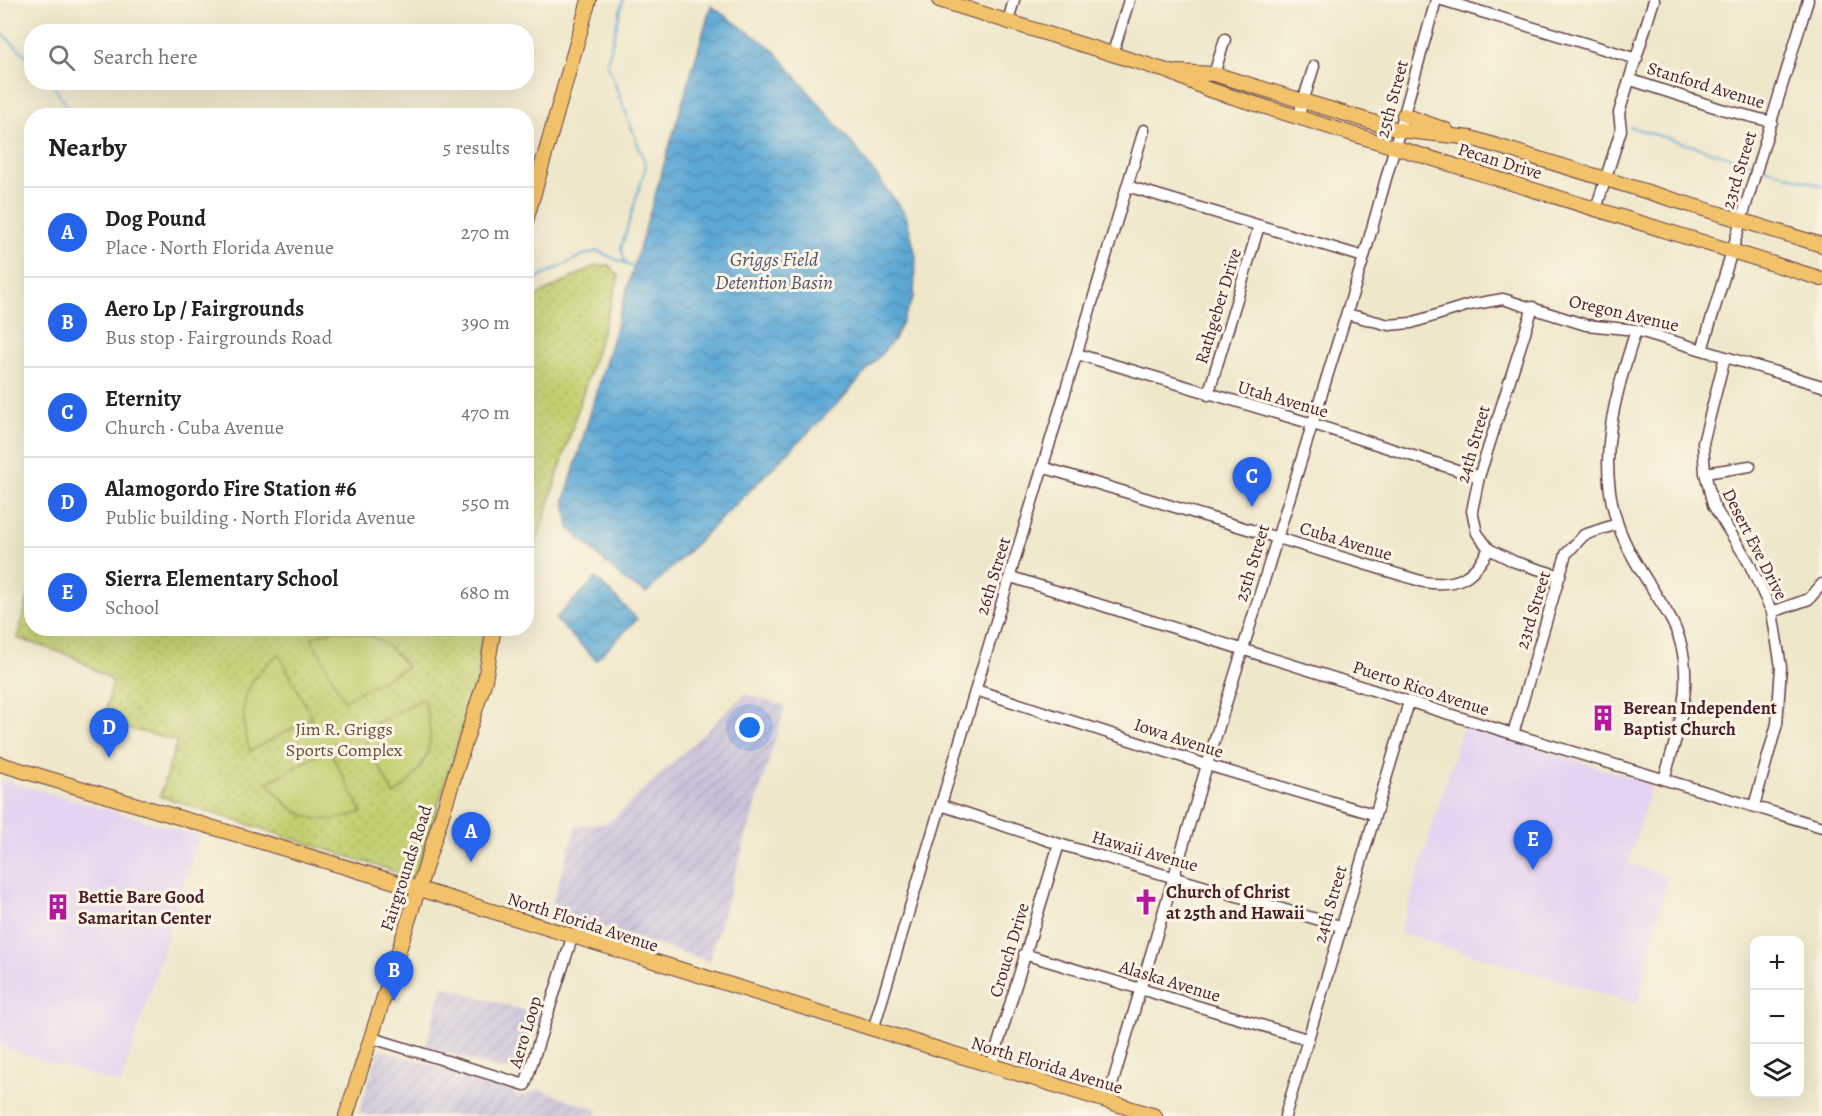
<!DOCTYPE html>
<meta charset="utf-8">
<style>
body{margin:0;font-family:Alegreya,serif;background:#f2f2f2;color:#222}
.controls{position:absolute;right:18px;bottom:18px;display:grid;overflow:hidden;border-radius:12px;box-shadow:0 6px 24px #0002}
.controls button{width:54px;height:54px;display:grid;place-items:center;padding:0;border:0;border-bottom:2px solid #e0e0e0;background:#fff;color:#222;font:30px sans-serif}
.you{position:absolute;left:750px;top:728px;width:21px;height:21px;margin:-15px;border:4px solid #fff;border-radius:50%;background:#1a73e8;box-shadow:0 0 0 9px #1a73e833}
.badge{display:grid;place-items:center;width:39px;height:39px;border-radius:50%;background:#2563eb;color:#fff;font-size:20px;font-weight:700}
.pin{position:absolute;translate:-50% -50px;filter:drop-shadow(0 2px 3px #0008)}
.pin::after{content:'';position:absolute;top:32px;width:21px;height:18px;background:inherit;clip-path:polygon(0 0,100% 0,50% 100%)}
.list{margin:0;padding:0;list-style:none}
h2{display:flex;justify-content:space-between;align-items:center;height:78px;margin:0;padding:0 24px;font-size:26px}
h2 small{font-size:20px;font-weight:400;color:#767676}
.list li{display:grid;grid-template-columns:39px 1fr auto;gap:18px;align-items:center;box-sizing:border-box;height:90px;padding:0 24px;border-top:2px solid #e0e0e0}
.list b{display:block;font-size:22px;white-space:nowrap}
.list p{margin:0;font-size:20px;white-space:nowrap;color:#767676}
.list em{font-size:20px;font-style:normal;color:#767676}
.icon{flex:none;width:33px;height:33px;fill:none;stroke:currentColor;stroke-width:2;stroke-linecap:round;stroke-linejoin:round}
.map{position:relative;flex:none;width:1822px;height:1116px;overflow:hidden}
.search{position:absolute;background:#fff;box-shadow:0 6px 24px #0002;left:24px;top:24px;width:510px;height:66px;display:flex;align-items:center;gap:15px;box-sizing:border-box;padding:0 21px;border-radius:24px;color:#767676;font-size:22px}
.panel{position:absolute;background:#fff;box-shadow:0 6px 24px #0002;left:24px;top:108px;width:510px;height:528px;border-radius:24px}
.map>svg:first-child{display:block}
.built{fill:#e5d3f1}
.industrial{fill:url(#industrial-furrows)}
.park{fill:url(#park-dots);stroke:#86774e;stroke-width:1.5}
.pitch{fill:#c2cf70;stroke:#86774e;stroke-width:1.5}
.water{fill:url(#water-waves);stroke:#536480;stroke-width:1.5}
.lines{fill:none;stroke-linecap:round;stroke-linejoin:round}
.stream{stroke:#5ca8d5;stroke-width:2}
.minor-casing{stroke:#633d43;stroke-width:13}
.major-casing{stroke:#633d43;stroke-width:16}
.minor{stroke:#fff;stroke-width:10}
.major{stroke:#f2c26a;stroke-width:14}
.labels{text-anchor:middle;stroke-width:6;stroke-linejoin:round;paint-order:stroke}
.street-label{font-size:18px;fill:#4a1f2b;stroke:#fcf5e5}
.poi-label{font-size:18px;font-weight:bold;fill:#4a1f2b;stroke:#fcf5e5;text-anchor:start}
.park-label{font-size:18px;fill:#684b3c;stroke:#fcf5e5}
.water-label{font-size:20px;font-style:italic;fill:#51566f;stroke:#fcf5e5}
</style>
<div class="map">
<svg width="1822" height="1116" viewBox="0 0 1822 1116">
<defs>
<pattern id="industrial-furrows" width="10" height="10" patternUnits="userSpaceOnUse" patternTransform="scale(1.5)"><rect width="10" height="10" fill="#c7c0d9"/><path d="M-1 1l2-2M0 10L10 0M9 11l2-2" fill="none" stroke="#aca5ba"/></pattern>
<pattern id="park-dots" width="8" height="8" patternUnits="userSpaceOnUse" patternTransform="scale(1.5)"><rect width="8" height="8" fill="#c2cf70"/><path d="M2 2h.1M6 6h.1" fill="none" stroke="#a8b161" stroke-width="1.8" stroke-linecap="round"/></pattern>
<pattern id="water-waves" width="16" height="10" patternUnits="userSpaceOnUse" patternTransform="scale(1.5)"><rect width="16" height="10" fill="#5ca8d5"/><path d="M0 5q4-4 8 0t8 0" fill="none" stroke="#4e88ad"/></pattern>
</defs>
<rect width="100%" height="100%" fill="#fcf5e5"/>
<filter id="ink" filterUnits="userSpaceOnUse"><feTurbulence type="fractalNoise" baseFrequency=".0167" numOctaves="2"/><feDisplacementMap in="SourceGraphic" scale="12" xChannelSelector="R" yChannelSelector="G"/><feConvolveMatrix kernelMatrix="1 2 1 2 8 2 1 2 1" color-interpolation-filters="sRGB"/></filter>
<filter id="wash" filterUnits="userSpaceOnUse"><feTurbulence type="fractalNoise" baseFrequency=".008" numOctaves="4" result="noise"/><feDisplacementMap in="SourceGraphic" scale="24" xChannelSelector="R" yChannelSelector="G"/><feGaussianBlur stdDeviation="1.35" result="paint"/><feColorMatrix in="noise" values="0 0 0 0 0 0 0 0 0 0 0 0 0 0 0 0 0 1.4 0 .05"/><feComposite in="paint" operator="in"/></filter>
<g filter="url(#wash)">
<rect width="100%" height="100%" fill="#efe7ca"/>
<!-- built -->
<path class="built" d="M1463,726l189,58 -24,80 39,13 -29,127 -238,-71z
M0,779l199,57 -78,248 -121,-37z"/>
<!-- industrial -->
<path class="industrial" d="M746,694l39,12 -76,255 -159,-50 26,-85 32,-3z
M443,986l96,29 -14,45 -4,6 -18,4 -77,-24z
M379,1049l128,39 9,7 8,1 14,-7 60,21 -2,6h-228l-9,-3z"/>
<!-- park -->
<path class="park" d="M609,265l10,12 -92,297v-273l68,-35z
M31,588l1,40 451,1 -8,60 -60,189 -255,-82 17,-55 -74,-19 10,-41 -41,-25 -55,-18z"/>
<!-- pitch -->
<path class="pitch" d="M338,629c34,5 48,10 69,38l-63,33 -33,-63z
M279,654l33,64 -62,33c-14,-44 -7,-69 29,-97z
M423,698c15,45 7,67 -29,97l-33,-63z
M329,749l33,63c-43,16 -68,7 -94,-30z"/>
<!-- water -->
<path class="water" d="M711,6l62,43 85,102 48,64 10,41 -2,40 -20,43 -52,60 -196,194 -21,-12 -56,-53 -4,-29z
M596,578l41,41 -41,41 -41,-41z"/>
<g class="lines">
<!-- stream -->
<path class="stream" d="M623,0l-16,63 39,103 -25,82 5,17
M0,32l32,29
M51,82l23,34
M1630,127l123,37
M1765,168l57,18
M526,284l55,-28 17,-5 37,17"/>
</g>
</g>
<g filter="url(#ink)">
<g class="lines">
<!-- minor casing -->
<g class="minor-casing">
<path id="minor" d="M1442,0l195,59
M1008,21l6,-21
M1113,53l16,-53
M1214,74l11,-35
M1631,80l90,29 51,13
M1298,118l16,-52
M1127,186l237,71
M1596,209l25,-79 -2,-17 35,-113
M1533,307l-54,170 -7,34 5,22 12,16 26,13 45,14
M1347,314l42,11 22,-2 58,-18 34,-6 83,26 50,5 186,56
M1636,330c-20,64 -41,128 -18,195 12,34 34,61 51,91 31,52 11,110 -5,163
M1702,350l106,-350
M1077,354l236,70 166,53
M1725,357l-22,86 2,30 8,32 35,56 24,51 9,55 -4,57 -23,82
M1208,395l51,-169
M1042,467l382,115c33,5 49,-4 65,-33
M1705,473l45,-7
M1011,577l502,157 309,93
M1772,612l37,-13 13,-15
M976,690l231,75 166,49
M1513,734l53,-180 18,-19 33,-11
M941,805l118,39 281,82
M1024,954l283,85
M873,1030l271,-900
M372,1038l153,47 47,-147
M991,1067l68,-223
M1107,1102l100,-337 157,-508 72,-257
M1285,1116l124,-414"/>
</g>
<!-- major casing -->
<g class="major-casing">
<path id="major" d="M939,0l231,72 37,17 615,190
M1177,72l37,2 185,56 72,8 351,107
M1404,115l42,15
M526,221l63,-221
M0,764l459,137 696,215
M346,1116l139,-436 9,-52"/>
</g>
<!-- minor -->
<use href="#minor" class="minor"/>
<!-- major -->
<use href="#major" class="major"/>
</g>
</g>
<!-- icons -->
<defs>
<g id="building-bare" transform="scale(2.07)"><path d="M-4-6H4V6H1V3H-1V6H-4ZM-2.5-4.3h1.7v1.8h-1.7ZM.8-4.3h1.7v1.8H.8ZM-2.5-1h1.7V.8h-1.7ZM.8-1h1.7V.8H.8Z" fill="#b5179e" stroke="#fcf5e5" stroke-width="2.5" paint-order="stroke"/></g>
<g id="church-bare" transform="scale(2.07)"><path d="M-1.2-6h2.4v3.5h3.3v2.4h-3.3V6h-2.4V-.1h-3.3v-2.4h3.3Z" fill="#b5179e" stroke="#fcf5e5" stroke-width="2.5" paint-order="stroke"/></g>
</defs>
<g fill-rule="evenodd">
<use href="#building-bare" x="1603" y="718"/>
<use href="#church-bare" x="1146" y="902"/>
<use href="#building-bare" x="58" y="907"/>
</g>
<g class="labels">
<!-- street labels -->
<g class="street-label">
<text transform="translate(1706 85) rotate(17)" y="6">Stanford Avenue</text>
<text transform="translate(1392 99) rotate(-75)" y="6">25th Street</text>
<text transform="translate(1500 161) rotate(17)" y="6">Pecan Drive</text>
<text transform="translate(1739 170) rotate(-73)" y="6">23rd Street</text>
<text transform="translate(1218 306) rotate(-73)" y="6">Rathgeber Drive</text>
<text transform="translate(1624 313) rotate(13)" y="6">Oregon Avenue</text>
<text transform="translate(1283 399) rotate(16)" y="6">Utah Avenue</text>
<text transform="translate(1473 444) rotate(-74)" y="6">24th Street</text>
<text transform="translate(1346 541) rotate(17)" y="6">Cuba Avenue</text>
<text transform="translate(1755 544) rotate(63)" y="6">Desert Eve Drive</text>
<text transform="translate(1252 563) rotate(-73)" y="6">25th Street</text>
<text transform="translate(993 576) rotate(-73)" y="6">26th Street</text>
<text transform="translate(1533 610) rotate(-73)" y="6">23rd Street</text>
<text transform="translate(1421 688) rotate(18)" y="6">Puerto Rico Avenue</text>
<text transform="translate(1179 738) rotate(18)" y="6">Iowa Avenue</text>
<text transform="translate(1145 851) rotate(16)" y="6">Hawaii Avenue</text>
<text transform="translate(406 868) rotate(-72)" y="6">Fairgrounds Road</text>
<text transform="translate(1330 904) rotate(-74)" y="6">24th Street</text>
<text transform="translate(583 922) rotate(18)" y="6">North Florida Avenue</text>
<text transform="translate(1009 950) rotate(-73)" y="6">Crouch Drive</text>
<text transform="translate(1170 981) rotate(17)" y="6">Alaska Avenue</text>
<text transform="translate(525 1032) rotate(-73)" y="6">Aero Loop</text>
<text transform="translate(1047 1065) rotate(17)" y="6">North Florida Avenue</text>
</g>
<!-- poi labels -->
<g class="poi-label">
<text x="1623" y="714">Berean Independent<tspan x="1623" dy="21">Baptist Church</tspan></text>
<text x="1166" y="898">Church of Christ<tspan x="1166" dy="21">at 25th and Hawaii</tspan></text>
<text x="78" y="903">Bettie Bare Good<tspan x="78" dy="21">Samaritan Center</tspan></text>
</g>
<!-- park labels -->
<g class="park-label">
<text x="344" y="735">Jim R. Griggs<tspan x="344" dy="21">Sports Complex</tspan></text>
</g>
<!-- water labels -->
<g class="water-label">
<text x="774" y="266">Griggs Field<tspan x="774" dy="23">Detention Basin</tspan></text>
</g>
</g>
</svg>
<div class="controls">
<button>+</button>
<button>−</button>
<button><svg class="icon" aria-label="layers" viewBox="0 0 24 24"><path d="M12 4l9 5-9 5-9-5zM3 14l9 5 9-5"/></svg></button>
</div>
<div class="you"></div>
<div class="pin badge" style="left:471px;top:862px">A</div>
<div class="pin badge" style="left:394px;top:1001px">B</div>
<div class="pin badge" style="left:1252px;top:507px">C</div>
<div class="pin badge" style="left:109px;top:758px">D</div>
<div class="pin badge" style="left:1533px;top:870px">E</div>
<div class="search"><svg class="icon" aria-label="search" viewBox="0 0 24 24"><circle cx="10" cy="10" r="6"/><path d="M15 15l6 6"/></svg>Search here</div>
<section class="panel">
<h2>Nearby<small>5 results</small></h2>
<ul class="list">
<li><span class="badge">A</span><div><b>Dog Pound</b><p>Place · North Florida Avenue</p></div><em>270 m</em></li>
<li><span class="badge">B</span><div><b>Aero Lp / Fairgrounds</b><p>Bus stop · Fairgrounds Road</p></div><em>390 m</em></li>
<li><span class="badge">C</span><div><b>Eternity</b><p>Church · Cuba Avenue</p></div><em>470 m</em></li>
<li><span class="badge">D</span><div><b>Alamogordo Fire Station #6</b><p>Public building · North Florida Avenue</p></div><em>550 m</em></li>
<li><span class="badge">E</span><div><b>Sierra Elementary School</b><p>School</p></div><em>680 m</em></li>
</ul>
</section>
</div>
